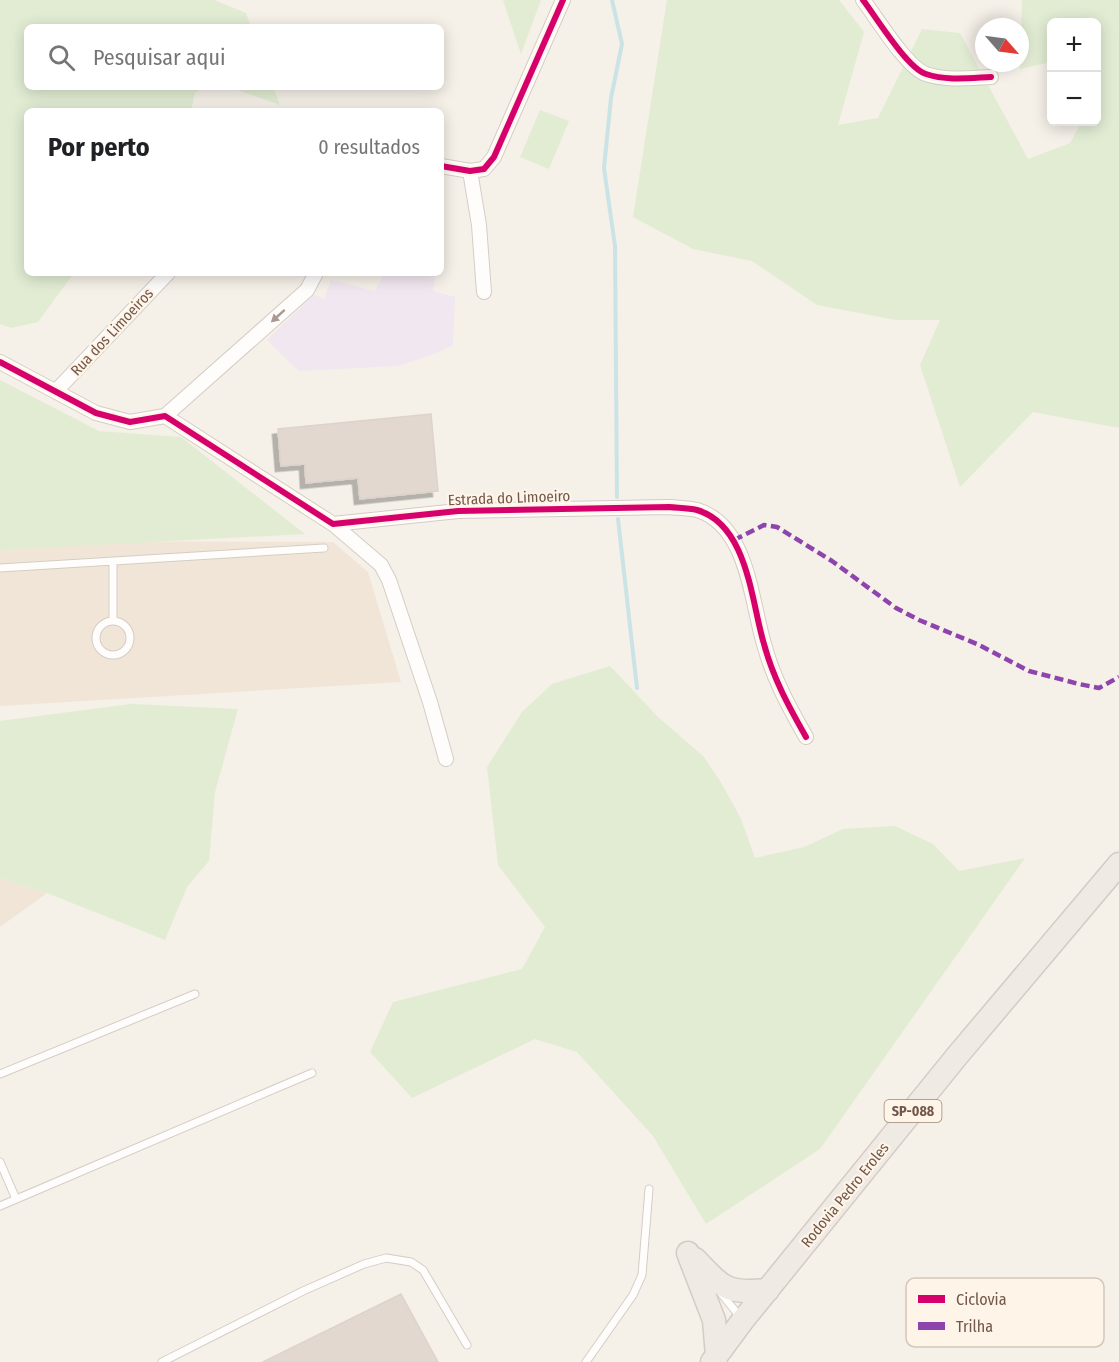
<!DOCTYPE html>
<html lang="pt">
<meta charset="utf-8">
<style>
body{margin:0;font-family:"Fira Sans Condensed",sans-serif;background:#f2f2f2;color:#202124}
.controls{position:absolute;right:18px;top:18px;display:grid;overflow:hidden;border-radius:9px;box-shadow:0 3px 15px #0003}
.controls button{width:54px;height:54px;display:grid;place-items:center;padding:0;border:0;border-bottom:2px solid #e0e0e0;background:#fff;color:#202124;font:30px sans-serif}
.compass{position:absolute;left:975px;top:18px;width:54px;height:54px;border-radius:50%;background:#fff;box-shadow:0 3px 15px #0003;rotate:118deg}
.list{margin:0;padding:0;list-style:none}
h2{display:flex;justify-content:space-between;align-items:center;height:78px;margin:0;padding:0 24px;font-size:26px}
h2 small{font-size:20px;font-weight:400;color:#757577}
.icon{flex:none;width:33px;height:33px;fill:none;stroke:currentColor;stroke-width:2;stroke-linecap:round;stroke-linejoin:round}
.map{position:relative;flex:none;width:1119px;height:1362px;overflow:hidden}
.search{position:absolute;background:#fff;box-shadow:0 3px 15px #0003;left:24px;top:24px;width:420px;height:66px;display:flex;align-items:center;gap:15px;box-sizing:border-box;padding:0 21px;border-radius:9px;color:#757577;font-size:22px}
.panel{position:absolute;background:#fff;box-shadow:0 3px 15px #0003;left:24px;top:108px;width:420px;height:168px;border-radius:9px}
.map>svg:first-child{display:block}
.residential{fill:#f1e5d8}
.education{fill:#f1e7f0}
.green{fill:#e2ecd3}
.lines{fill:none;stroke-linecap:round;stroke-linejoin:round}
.stream{stroke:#cae4e5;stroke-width:4}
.building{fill:#e2d8d0;stroke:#ded3cb;stroke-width:1.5;filter:url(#shadow)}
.service-casing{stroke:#d4cdc6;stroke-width:9}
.minor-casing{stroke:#d4cdc6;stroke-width:16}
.trunk-casing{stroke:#d4cbc5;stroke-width:25}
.service{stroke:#fefdfc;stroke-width:7}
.minor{stroke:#fefdfc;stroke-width:14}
.trunk{stroke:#f0eae4;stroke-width:22}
.quiet{stroke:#8e44ad;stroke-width:4.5;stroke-dasharray:9 4.5;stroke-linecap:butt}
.cycleway-casing{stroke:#fef5e8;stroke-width:10}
.cycleway{stroke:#d6006c;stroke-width:6}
.oneway{fill:#aa9991}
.labels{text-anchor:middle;stroke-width:4.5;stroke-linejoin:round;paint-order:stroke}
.shield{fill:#fef5e8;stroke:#9c8679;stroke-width:1.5}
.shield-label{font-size:14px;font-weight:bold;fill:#72574a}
.street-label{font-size:15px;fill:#72574a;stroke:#fef5e8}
.key{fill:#fef5e8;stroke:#d4c6b9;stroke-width:1.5}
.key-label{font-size:16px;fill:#72574a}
</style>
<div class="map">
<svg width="1119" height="1362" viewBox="0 0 1119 1362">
<defs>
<filter id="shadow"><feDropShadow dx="-5.5" dy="5.5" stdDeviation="0" flood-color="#0004"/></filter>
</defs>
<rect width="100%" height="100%" fill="#f5f0e8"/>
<!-- residential -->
<path class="residential" d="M0,541l333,1 35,30 33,110 -401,24z
M0,878l47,15 -47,34z"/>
<!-- education -->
<path class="education" d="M384,273h52l-3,18 22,6 -2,48 -14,7 -40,14 -100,5 -32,-31 47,-45 10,4 7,-19 44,11z"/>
<!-- green -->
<path class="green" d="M0,0h214l32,13 5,14h-224v60h176l-8,6 -4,18h-164v162h47l-36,49 -27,6 -11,-4z
M503,0h38l-20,54z
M667,0h172l25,32 -26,93 40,-7 44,-89 38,4 68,126 42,-16 12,-21h14v-100h-44l-1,40 -31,7 2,-69h97v428l-86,-16 -73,75 -40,-122 20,-45h-44l-79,-15 -65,-44 -59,-12 -60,-32z
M229,87h44l7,18z
M540,110l29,11 -20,48 -29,-12z
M0,380l99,51 82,6 124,97 -305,16z
M610,666l48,51 46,40 18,27 19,35 14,39 49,-11 39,-18 52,-3 38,18 26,27 66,-13 -205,291 -114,75 -53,-88 -76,-84 -42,-13 -123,59 -42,-46 23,-50 129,-33 23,-42 -47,-62 -11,-98 35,-55 30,-28z
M131,704l107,5 -23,83 -6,69 -22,26 -22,53 -118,-47 -47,-15v-157z"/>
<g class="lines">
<!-- stream -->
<path class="stream" d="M612,0l10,44 -11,54 -7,70 11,78 2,251
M618,519l19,169"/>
</g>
<!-- building -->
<path class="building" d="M431,414l7,77 -78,8 -2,-21 -52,5 -1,-19 -24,2 -3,-37z
M401,1294l37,68h-175z"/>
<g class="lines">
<!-- service casing -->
<g class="service-casing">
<path id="service" d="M0,568l324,-20
M113,621v-59
M96 638a17 17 0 1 1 34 0a17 17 0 1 1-34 0Z
M0,1074l195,-80
M0,1162l16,37
M0,1206l312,-133
M720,1292l21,26
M162,1362l141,-71 61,-27 22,-6 25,4 12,8 44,75
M586,1362l47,-67 9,-20 7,-86"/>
</g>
<!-- minor casing -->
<g class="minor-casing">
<path id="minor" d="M863,0c13,17 44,68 63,74 20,7 44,4 65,3
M441,166l29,5 14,-2 10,-12 69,-157
M470,171l9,54 5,67
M0,362l96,51 34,9 35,-6 168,108 125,-13 211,-4c9,1 19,1 28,3 51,15 54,91 67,134 9,34 25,63 42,93
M56,391l112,-118
M165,416l142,-126 9,-17
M333,524l48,41 8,15 41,122 16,57"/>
</g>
<!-- trunk casing -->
<g class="trunk-casing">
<path id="trunk" d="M688,1253l26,67 3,36
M695,1259c28,29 31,35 73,31
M712,1362l31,-42 214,-264 162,-192"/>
</g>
<!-- service -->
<use href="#service" class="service"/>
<!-- minor -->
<use href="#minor" class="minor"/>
<!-- trunk -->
<use href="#trunk" class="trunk"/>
<!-- quiet -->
<path class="quiet" d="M734,540l30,-15 13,2 55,34 64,47 23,12 58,24 52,27 50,13 20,4 20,-11"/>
<!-- cycleway casing -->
<g class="cycleway-casing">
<path id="cycleway" d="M863,0c13,17 44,68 63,74 20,7 44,4 65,3
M441,166l29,5 14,-2 10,-12 69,-157
M0,362l96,51 34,9 35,-6 168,108 125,-13 211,-4c9,1 19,1 28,3 51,15 54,91 67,134 9,34 25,63 42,93"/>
</g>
<!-- cycleway -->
<use href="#cycleway" class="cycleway"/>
</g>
<!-- one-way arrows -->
<defs><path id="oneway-solid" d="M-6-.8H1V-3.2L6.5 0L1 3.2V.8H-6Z" transform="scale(1.5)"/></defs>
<use class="oneway" href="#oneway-solid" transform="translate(278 316) rotate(138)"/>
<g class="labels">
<!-- shield labels -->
<rect class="shield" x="884.5" y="1100" width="57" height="22" rx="4.5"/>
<g class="shield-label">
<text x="913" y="1116">SP-088</text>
</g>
<!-- street labels -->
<g class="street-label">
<text transform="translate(112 332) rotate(-47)" y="5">Rua dos Limoeiros</text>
<text transform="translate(509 498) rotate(-2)" y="5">Estrada do Limoeiro</text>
<text transform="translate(845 1195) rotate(-51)" y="5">Rodovia Pedro Eroles</text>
</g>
</g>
<!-- legend -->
<rect x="906" y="1278" width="198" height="69" rx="9" class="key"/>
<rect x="918" y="1295" width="27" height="8" fill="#d6006c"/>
<rect x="918" y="1322" width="27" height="8" fill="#8e44ad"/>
<g class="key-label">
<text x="956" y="1305">Ciclovia</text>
<text x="956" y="1332">Trilha</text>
</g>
</svg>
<div class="controls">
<button>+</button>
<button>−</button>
</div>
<svg class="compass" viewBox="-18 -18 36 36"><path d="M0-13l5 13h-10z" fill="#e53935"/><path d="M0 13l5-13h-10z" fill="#757577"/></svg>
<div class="search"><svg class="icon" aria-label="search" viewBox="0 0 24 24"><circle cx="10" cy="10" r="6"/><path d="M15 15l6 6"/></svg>Pesquisar aqui</div>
<section class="panel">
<h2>Por perto<small>0 resultados</small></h2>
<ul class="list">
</ul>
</section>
</div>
